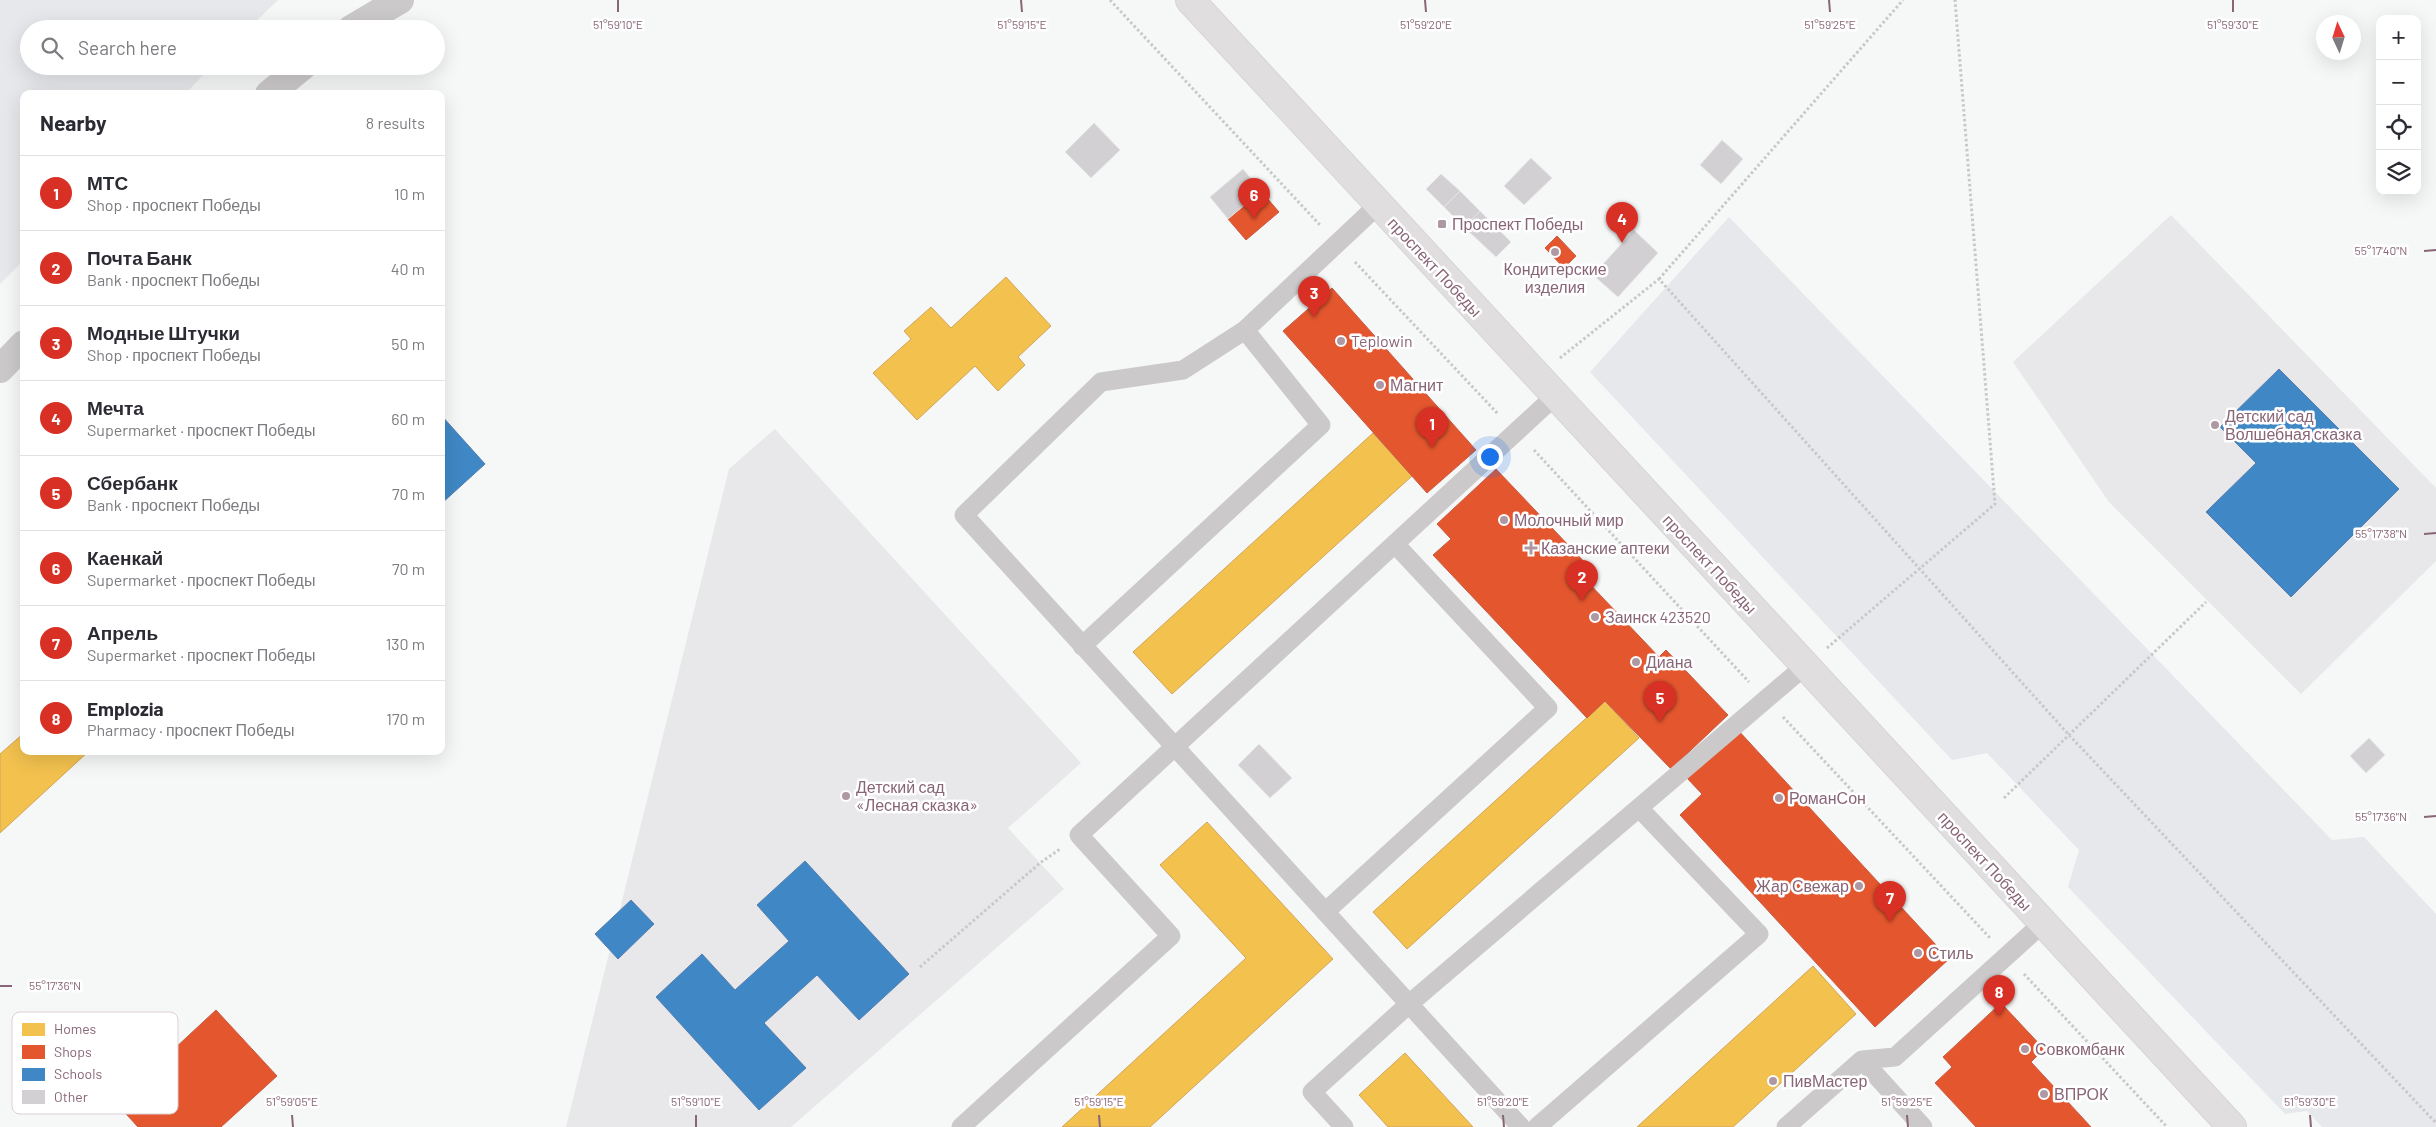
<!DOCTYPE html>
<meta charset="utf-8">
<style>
body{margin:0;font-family:Barlow,sans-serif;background:#f2f2f3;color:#2b2b33}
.controls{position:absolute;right:15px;top:15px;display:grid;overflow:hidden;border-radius:10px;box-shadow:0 5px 20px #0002}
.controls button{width:45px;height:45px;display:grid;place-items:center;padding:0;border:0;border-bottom:1px solid #e1e1e2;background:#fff;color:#2b2b33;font:25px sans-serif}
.compass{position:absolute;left:2316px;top:15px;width:45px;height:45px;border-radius:50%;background:#fff;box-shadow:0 5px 20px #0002;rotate:356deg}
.you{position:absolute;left:1489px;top:456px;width:18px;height:18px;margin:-12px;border:4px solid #fff;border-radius:50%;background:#1a73e8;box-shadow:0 0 0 8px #1a73e833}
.badge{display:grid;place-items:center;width:32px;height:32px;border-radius:50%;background:#d93025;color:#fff;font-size:16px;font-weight:700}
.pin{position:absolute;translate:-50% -41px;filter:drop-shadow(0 1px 2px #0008)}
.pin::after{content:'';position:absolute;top:26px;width:18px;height:15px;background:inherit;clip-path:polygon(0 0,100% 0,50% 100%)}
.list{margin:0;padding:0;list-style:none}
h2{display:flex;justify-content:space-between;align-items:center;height:65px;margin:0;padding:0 20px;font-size:21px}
h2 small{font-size:16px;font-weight:400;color:#7c7c81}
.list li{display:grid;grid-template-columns:32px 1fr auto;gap:15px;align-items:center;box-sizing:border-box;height:75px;padding:0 20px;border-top:1px solid #e1e1e2}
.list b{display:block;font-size:19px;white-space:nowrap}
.list p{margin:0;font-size:16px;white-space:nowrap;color:#7c7c81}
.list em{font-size:16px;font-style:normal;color:#7c7c81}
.icon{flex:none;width:28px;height:28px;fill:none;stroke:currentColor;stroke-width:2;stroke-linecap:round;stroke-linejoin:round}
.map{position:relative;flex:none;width:2436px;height:1127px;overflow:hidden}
.search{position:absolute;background:#fff;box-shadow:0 5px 20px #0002;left:20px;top:20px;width:425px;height:55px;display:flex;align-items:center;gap:12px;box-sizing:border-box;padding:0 18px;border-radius:28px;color:#7c7c81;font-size:19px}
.panel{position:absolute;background:#fff;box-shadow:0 5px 20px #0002;left:20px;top:90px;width:425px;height:665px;border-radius:10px}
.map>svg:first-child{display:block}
.built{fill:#e8e7e9}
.green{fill:#e6e8eb}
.homes{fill:#f2c14e;stroke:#d2a55a}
.shops{fill:#e4572e;stroke:#c85b44}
.schools{fill:#3f88c5;stroke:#557eae}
.building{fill:#d2d0d2;stroke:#e6e6e6}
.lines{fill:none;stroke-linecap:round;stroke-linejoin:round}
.secondary-casing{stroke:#d6d4d5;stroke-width:30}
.path{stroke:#cac7c9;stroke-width:3;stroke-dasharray:2.5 2.5;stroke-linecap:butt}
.service{stroke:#ccc9cb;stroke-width:19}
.minor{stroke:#ccc9cb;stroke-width:28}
.secondary{stroke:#e0dedf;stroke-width:28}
.ticks{fill:none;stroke:#886577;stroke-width:2}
.poi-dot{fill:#ae98a4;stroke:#fff;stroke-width:2}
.labels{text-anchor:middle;stroke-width:5;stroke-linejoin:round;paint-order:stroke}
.poi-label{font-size:16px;fill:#886577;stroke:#fff;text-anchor:start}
.street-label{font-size:16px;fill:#886577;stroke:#fff}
.key{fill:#fff;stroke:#dbd1d6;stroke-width:1}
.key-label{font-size:14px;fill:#886577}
.ticks-label{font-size:12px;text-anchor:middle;fill:#886577;stroke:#fff;stroke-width:5;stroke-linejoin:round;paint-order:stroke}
</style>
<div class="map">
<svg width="2436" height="1127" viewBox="0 0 2436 1127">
<rect width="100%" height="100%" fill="#f6f7f7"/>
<!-- built -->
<path class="built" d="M2171,215l265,273v73l-135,133 -192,-192 -96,-140z
M775,429l306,334 -73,65 56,61 -273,238h-225l163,-658z"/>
<!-- green -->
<path class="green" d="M0,0h278l-30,29h-219v37h183l-27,28h-161v166l-24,24z
M1729,217l603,623 32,-3 72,77v213h-114l-15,-16 -22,3 -217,-227 11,-37 -92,-97 -35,7 -362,-388z"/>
<!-- homes -->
<path class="homes" d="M1006,277l45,49 -33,31 7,8 -27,26 -23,-25 -58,54 -44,-47 38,-34 -7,-8 27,-24 20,21z
M1373,433l39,43 -240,218 -39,-42z
M1605,701l34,37 -232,211 -34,-37z
M24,733v18h65l-89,82v-79z
M1207,822l126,137 -183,168h-88l184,-169 -86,-93z
M1813,966l43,48 -123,113h-96z
M1405,1053l68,74h-85l-29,-32z"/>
<!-- shops -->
<path class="shops" d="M1261,191l18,21 -33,28 -18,-21z
M1557,236l19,20 -12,12 -19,-20z
M1332,288l144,162 -49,43 -144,-162z
M1496,469l95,100 -8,8 76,80 7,-7 62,65 -57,54 -66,-68 -18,17 -154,-163 18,-16 -14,-15z
M1737,729l212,230 -74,68 -195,-212 22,-21 -17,-18z
M2001,1003l43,46 -13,13 60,65h-115l-41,-44 17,-16 -9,-10z
M216,1010l61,66 -56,51h-83l-22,-24z"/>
<!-- schools -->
<path class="schools" d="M2279,369l120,120 -108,108 -85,-85 50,-49 -36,-36z
M441,415l44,49 -44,40z
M805,861l104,113 -50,46 -42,-45 -53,48 42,45 -47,42 -103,-113 46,-43 33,36 54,-49 -32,-36z
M631,900l23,24 -36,35 -23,-25z"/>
<!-- building -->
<path class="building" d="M1094,123l26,27 -29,28 -26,-26z
M1722,140l21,19 -22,25 -21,-19z
M1531,158l21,20 -28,27 -20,-19z
M1243,169l18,22 -33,28 -18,-22z
M1441,174l19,17 -16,16 -18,-18z
M1460,191l20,20 -16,16 -20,-20z
M1480,211l31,31 -15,15 -32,-30z
M1634,230l24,23 -40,44 -25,-22z
M2369,738l16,17 -19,18 -16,-17z
M1259,744l33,34 -22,20 -32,-33z"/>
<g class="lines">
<!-- secondary casing -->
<g class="secondary-casing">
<path id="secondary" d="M1190,0l1042,1127"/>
</g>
<!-- path -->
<path class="path" d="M1110,0l210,225
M1355,262l143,152
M1659,279l244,-279
M1560,358l99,-79 410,456 367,388
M1534,450l215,232
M1827,648l168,-144 -40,-504
M1783,717l208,222
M2004,798l202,-196
M920,967l120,-104 20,-14
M2024,974l143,153"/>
<!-- service -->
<path class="service" d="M1378,205l-133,125 -62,40 -82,12 -137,133 557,612
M1082,646l239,-221 -76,-95
M1325,912l223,-204 -153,-164
M1862,1060l61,67
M961,1127l210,-191 -92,-101 476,-439
M1344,1127l-32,-35 97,-88 396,-338
M1537,1127l222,-193 -120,-126
M1786,1127l76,-67 33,-3 148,-134"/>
<!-- minor -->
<path class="minor" d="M351,29l49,-29
M269,94l34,-28
M0,369l24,-25"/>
<!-- secondary -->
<use href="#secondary" class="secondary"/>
</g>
<!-- ticks -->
<path class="ticks" d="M618,0v12M1021,0l1,12M1425,0l1,12M1829,0l1,12M2233,0v12M2424,251l12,-1M2424,534l12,-1M2424,817l12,-1M0,986h12M292,1115l1,12M696,1115v12M1099,1115l1,12M1503,1115l1,12M1907,1115l1,12M2310,1115l1,12"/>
<!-- markers -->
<g class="poi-dot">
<rect x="1437" y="219" width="10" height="10" rx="2.5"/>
<circle cx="1555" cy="252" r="5"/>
<circle cx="1341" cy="341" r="5"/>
<circle cx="1380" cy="385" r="5"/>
<circle cx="2215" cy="425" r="5"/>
<circle cx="1504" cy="520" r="5"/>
<path d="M1528.5 540.5h5v5h5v5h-5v5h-5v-5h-5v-5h5z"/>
<circle cx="1595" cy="617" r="5"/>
<circle cx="1636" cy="662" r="5"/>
<circle cx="846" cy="796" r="5"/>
<circle cx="1779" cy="798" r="5"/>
<circle cx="1859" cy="886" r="5"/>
<circle cx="1918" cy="953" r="5"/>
<circle cx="2025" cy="1049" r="5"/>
<circle cx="1773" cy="1081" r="5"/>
<circle cx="2044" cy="1094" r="5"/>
</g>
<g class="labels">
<!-- poi labels -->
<g class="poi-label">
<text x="1452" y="230">Проспект Победы</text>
<text x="1555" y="275" text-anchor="middle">Кондитерские<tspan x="1555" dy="18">изделия</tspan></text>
<text x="1351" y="347">Teplowin</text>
<text x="1390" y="391">Магнит</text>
<text x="2225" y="422">Детский сад<tspan x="2225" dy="18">Волшебная сказка</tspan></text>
<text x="1514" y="526">Молочный мир</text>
<text x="1541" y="554">Казанские аптеки</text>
<text x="1605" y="623">Заинск 423520</text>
<text x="1646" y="668">Диана</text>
<text x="856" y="793">Детский сад<tspan x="856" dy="18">«Лесная сказка»</tspan></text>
<text x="1789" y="804">РоманСон</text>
<text x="1849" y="892" text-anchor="end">Жар Свежар</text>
<text x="1928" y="959">Стиль</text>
<text x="2035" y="1055">Совкомбанк</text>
<text x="1783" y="1087">ПивМастер</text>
<text x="2054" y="1100">ВПРОК</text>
</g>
<!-- street labels -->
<g class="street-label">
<text transform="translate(1435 267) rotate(47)" y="6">проспект Победы</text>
<text transform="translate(1710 564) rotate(47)" y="6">проспект Победы</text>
<text transform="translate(1985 861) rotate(47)" y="6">проспект Победы</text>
</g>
</g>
<!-- legend -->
<rect x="12" y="1012" width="166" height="102" rx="8" class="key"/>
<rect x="22" y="1023" width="23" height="13" fill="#f2c14e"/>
<rect x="22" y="1045" width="23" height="14" fill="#e4572e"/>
<rect x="22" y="1068" width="23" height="13" fill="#3f88c5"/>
<rect x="22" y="1090" width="23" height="14" fill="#d2d0d2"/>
<g class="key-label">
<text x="54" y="1034">Homes</text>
<text x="54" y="1057">Shops</text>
<text x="54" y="1079">Schools</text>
<text x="54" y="1102">Other</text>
</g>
<g class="ticks-label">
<text x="618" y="29">51°59'10"E</text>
<text x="1022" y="29">51°59'15"E</text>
<text x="1426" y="29">51°59'20"E</text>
<text x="1830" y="29">51°59'25"E</text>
<text x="2233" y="29">51°59'30"E</text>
<text x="2381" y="255">55°17'40"N</text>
<text x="2381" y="538">55°17'38"N</text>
<text x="2381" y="821">55°17'36"N</text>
<text x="55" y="990">55°17'36"N</text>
<text x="292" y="1106">51°59'05"E</text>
<text x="696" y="1106">51°59'10"E</text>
<text x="1099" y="1106">51°59'15"E</text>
<text x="1503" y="1106">51°59'20"E</text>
<text x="1907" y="1106">51°59'25"E</text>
<text x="2310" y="1106">51°59'30"E</text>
</g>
</svg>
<div class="controls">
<button>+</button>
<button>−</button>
<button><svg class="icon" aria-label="locate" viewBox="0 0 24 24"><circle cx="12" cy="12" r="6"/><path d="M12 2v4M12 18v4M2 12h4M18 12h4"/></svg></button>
<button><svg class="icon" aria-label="layers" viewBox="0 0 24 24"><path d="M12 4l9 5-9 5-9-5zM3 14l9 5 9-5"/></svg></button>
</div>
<svg class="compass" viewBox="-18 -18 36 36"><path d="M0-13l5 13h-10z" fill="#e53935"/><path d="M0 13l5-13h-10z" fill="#7c7c81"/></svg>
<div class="you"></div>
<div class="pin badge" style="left:1432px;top:448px">1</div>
<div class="pin badge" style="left:1582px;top:601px">2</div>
<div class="pin badge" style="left:1314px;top:317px">3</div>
<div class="pin badge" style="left:1622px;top:243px">4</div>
<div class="pin badge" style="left:1660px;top:722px">5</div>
<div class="pin badge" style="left:1254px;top:219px">6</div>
<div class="pin badge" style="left:1890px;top:922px">7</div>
<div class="pin badge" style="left:1999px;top:1016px">8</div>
<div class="search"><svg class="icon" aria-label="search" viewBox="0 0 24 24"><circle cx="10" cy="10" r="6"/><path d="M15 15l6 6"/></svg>Search here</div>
<section class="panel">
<h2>Nearby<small>8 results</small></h2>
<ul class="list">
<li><span class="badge">1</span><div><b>МТС</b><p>Shop · проспект Победы</p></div><em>10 m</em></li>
<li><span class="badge">2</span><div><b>Почта Банк</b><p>Bank · проспект Победы</p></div><em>40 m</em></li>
<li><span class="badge">3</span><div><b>Модные Штучки</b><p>Shop · проспект Победы</p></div><em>50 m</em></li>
<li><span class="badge">4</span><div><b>Мечта</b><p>Supermarket · проспект Победы</p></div><em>60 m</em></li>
<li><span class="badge">5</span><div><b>Сбербанк</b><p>Bank · проспект Победы</p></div><em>70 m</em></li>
<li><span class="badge">6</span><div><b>Каенкай</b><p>Supermarket · проспект Победы</p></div><em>70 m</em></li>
<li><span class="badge">7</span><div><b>Апрель</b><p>Supermarket · проспект Победы</p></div><em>130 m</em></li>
<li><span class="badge">8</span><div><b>Emplozia</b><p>Pharmacy · проспект Победы</p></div><em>170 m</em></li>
</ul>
</section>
</div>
